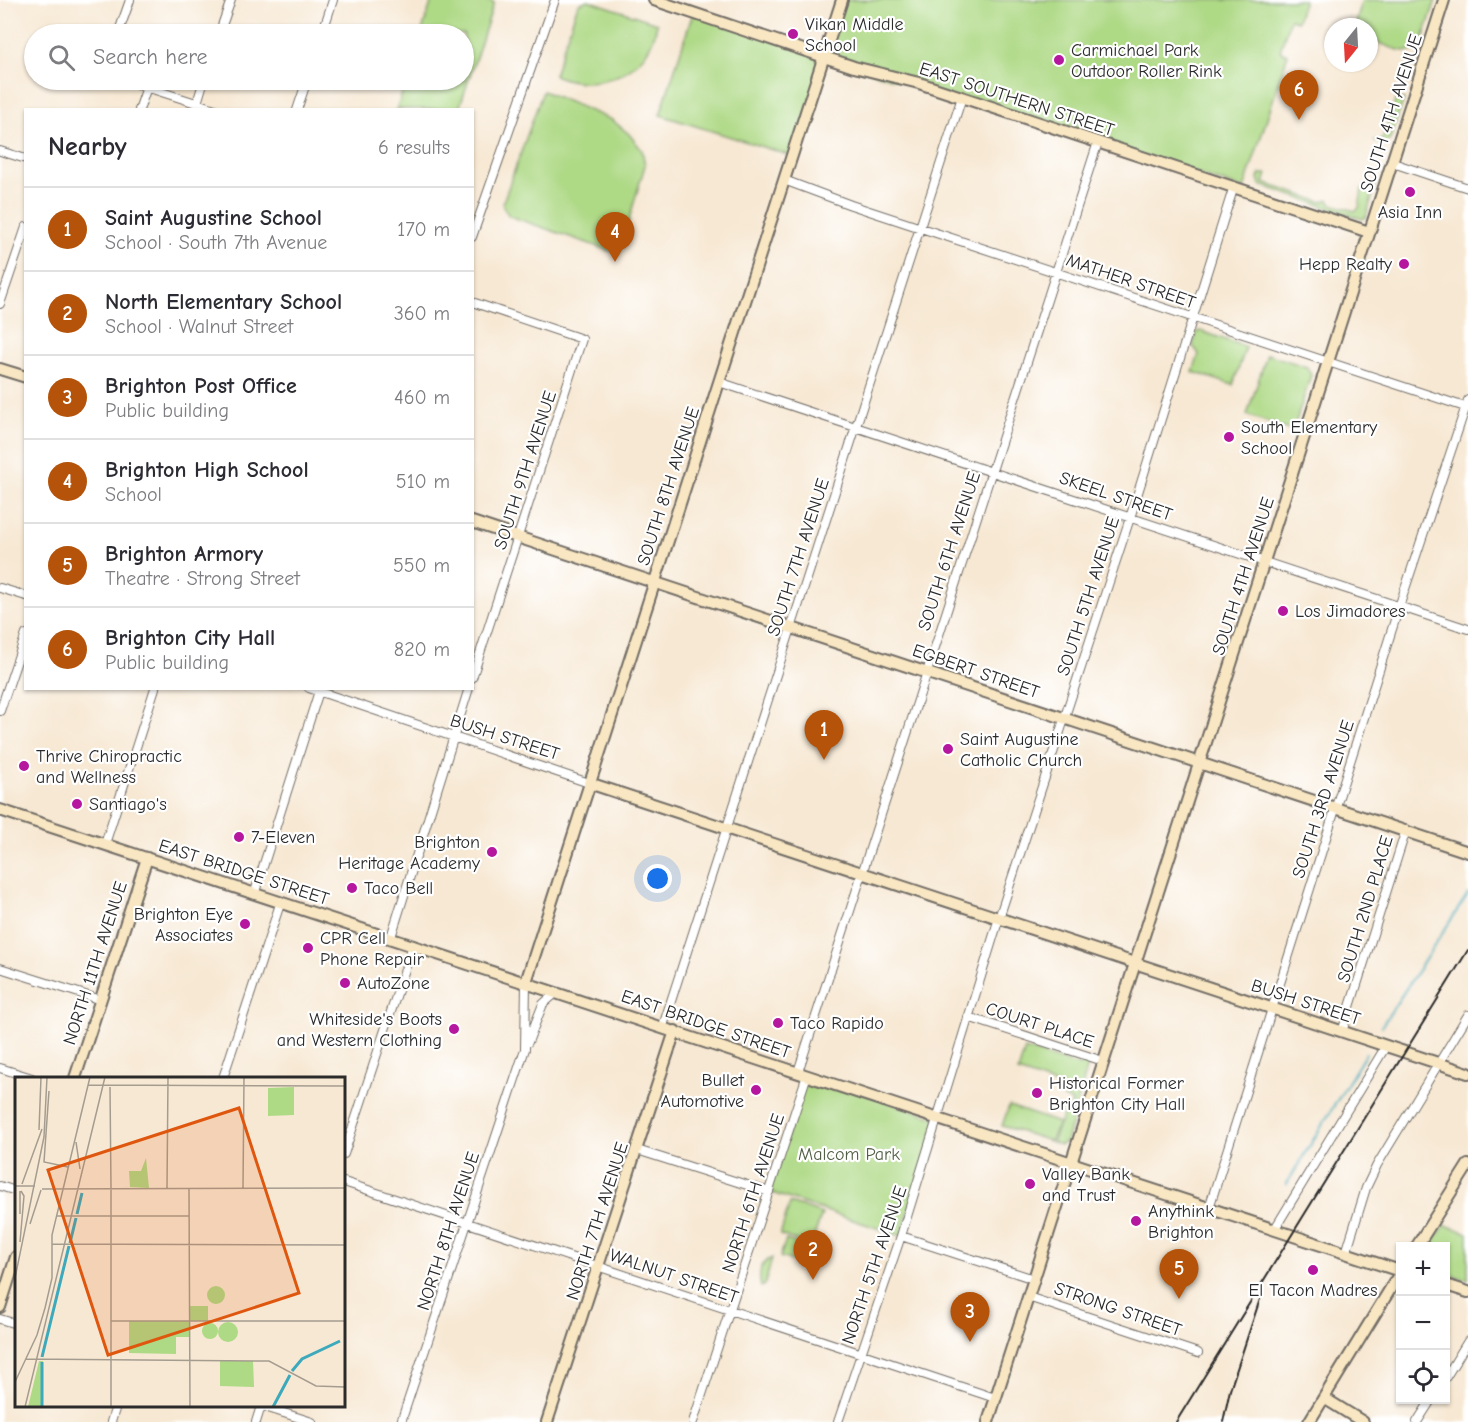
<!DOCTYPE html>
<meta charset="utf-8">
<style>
body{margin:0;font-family:"Comic Neue",sans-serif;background:#f7f7f7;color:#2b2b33}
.controls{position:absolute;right:18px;bottom:18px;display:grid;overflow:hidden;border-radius:0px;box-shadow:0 2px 4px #0004}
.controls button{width:54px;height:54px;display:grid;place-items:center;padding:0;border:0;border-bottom:2px solid #e1e1e2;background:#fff;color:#2b2b33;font:30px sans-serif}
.compass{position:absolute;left:1324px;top:18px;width:54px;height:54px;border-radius:50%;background:#fff;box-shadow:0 2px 4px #0004;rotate:198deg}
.you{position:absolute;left:658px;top:879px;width:21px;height:21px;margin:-15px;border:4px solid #fff;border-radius:50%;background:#1a73e8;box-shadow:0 0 0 9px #1a73e833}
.badge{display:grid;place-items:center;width:39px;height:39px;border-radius:50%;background:#b45309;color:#fff;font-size:20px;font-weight:700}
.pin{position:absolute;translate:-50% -50px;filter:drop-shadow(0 2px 3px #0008)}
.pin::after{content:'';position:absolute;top:32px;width:21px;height:18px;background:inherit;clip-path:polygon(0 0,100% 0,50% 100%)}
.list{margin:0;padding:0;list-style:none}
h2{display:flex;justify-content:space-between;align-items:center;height:78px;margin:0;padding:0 24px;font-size:26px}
h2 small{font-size:20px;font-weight:400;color:#7c7c81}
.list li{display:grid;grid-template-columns:39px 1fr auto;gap:18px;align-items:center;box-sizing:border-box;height:84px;padding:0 24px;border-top:2px solid #e1e1e2}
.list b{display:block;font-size:22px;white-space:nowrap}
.list p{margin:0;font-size:20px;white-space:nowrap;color:#7c7c81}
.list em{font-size:20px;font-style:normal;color:#7c7c81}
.icon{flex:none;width:33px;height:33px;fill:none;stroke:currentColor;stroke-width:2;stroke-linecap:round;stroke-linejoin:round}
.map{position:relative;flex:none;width:1468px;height:1422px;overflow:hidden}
.search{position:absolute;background:#fff;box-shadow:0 2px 4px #0004;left:24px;top:24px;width:450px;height:66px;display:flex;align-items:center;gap:15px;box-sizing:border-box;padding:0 21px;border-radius:33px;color:#7c7c81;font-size:22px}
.panel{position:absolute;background:#fff;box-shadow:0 2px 4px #0004;left:24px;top:108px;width:450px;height:582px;border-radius:0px}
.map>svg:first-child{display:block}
.green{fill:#aed985;stroke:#6c8258;stroke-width:1.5}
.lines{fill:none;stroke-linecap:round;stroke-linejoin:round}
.stream{stroke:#3da9bc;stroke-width:2}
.street-casing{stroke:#726d66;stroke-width:10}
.secondary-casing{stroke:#726d66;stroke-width:14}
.street{stroke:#fff;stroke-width:8}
.secondary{stroke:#f9e7c3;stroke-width:10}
.rail{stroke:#2b2b2b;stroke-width:2}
.poi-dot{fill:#b5179e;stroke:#fff;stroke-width:2}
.labels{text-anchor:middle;stroke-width:4.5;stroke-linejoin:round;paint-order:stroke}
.poi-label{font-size:18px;fill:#2b2b2b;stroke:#fff;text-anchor:start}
.street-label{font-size:18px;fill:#2b2b2b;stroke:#fff}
.park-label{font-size:18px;fill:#525f46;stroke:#fff}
.inset-river{fill:none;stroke:#3da9bc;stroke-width:3}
.inset-road{fill:none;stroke:#a59c90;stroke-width:1.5}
.view{fill:#df570e;fill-opacity:0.15;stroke:#df570e;stroke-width:3}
.inset-edge{fill:none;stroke:#2b2b2b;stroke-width:3}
</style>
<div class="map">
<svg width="1468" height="1422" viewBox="0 0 1468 1422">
<rect width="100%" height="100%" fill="#fff"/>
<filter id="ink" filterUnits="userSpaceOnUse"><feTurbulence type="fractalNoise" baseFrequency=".0167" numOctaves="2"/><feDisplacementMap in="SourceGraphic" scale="12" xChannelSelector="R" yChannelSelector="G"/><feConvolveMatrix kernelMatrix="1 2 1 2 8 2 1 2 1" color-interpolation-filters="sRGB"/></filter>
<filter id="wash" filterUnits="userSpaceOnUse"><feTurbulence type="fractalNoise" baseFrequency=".008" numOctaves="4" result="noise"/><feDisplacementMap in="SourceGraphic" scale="24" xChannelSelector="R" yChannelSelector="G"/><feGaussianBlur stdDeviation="1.35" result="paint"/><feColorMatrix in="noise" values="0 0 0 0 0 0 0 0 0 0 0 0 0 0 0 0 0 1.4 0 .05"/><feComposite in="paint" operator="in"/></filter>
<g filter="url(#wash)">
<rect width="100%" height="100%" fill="#f7e8d3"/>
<!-- green -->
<path class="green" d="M432,0h53l9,3 -35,106h-62l9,-29h58v-46h-43z
M588,0l69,23c-6,50 -60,71 -103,52l24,-71z
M842,0h462l-7,21 -7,-2 -10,32 8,3 -44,135 -420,-132 -32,99 -132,-41 33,-102 131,44z
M1362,0h74l-16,48c-15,9 -37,-4 -51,-10v-11h-14z
M543,91l69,29 17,14 13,16 3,15 -26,89 -110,-38 -7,-11z
M1398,95v4h6l-14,41 -7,4 -9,-3h7c8,-14 9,-31 17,-46z
M1260,174h7l-3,9 58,19 7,-3 2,5 24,7 4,-3 3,-19 14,-5 -10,33 -4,2 -102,-34 -2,-7z
M1201,331l45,16 -13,38 -40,-13 6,-18 -6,-8 4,-14z
M1267,354l40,13 4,8 -18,56 -46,-16z
M1025,1049l54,17 5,-3 4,2 -13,48 -5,-4 2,-7 -9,-5 2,-9 -47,-16z
M807,1075l130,43 -36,118 -132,-44z
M1009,1106l50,17 -9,18 -48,-15z
M1067,1110l7,5 -8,27 -6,3 -8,-3c3,-7 11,-28 15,-32z
M790,1203l32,11 -11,31 -31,-10z
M1445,1225l23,8v47l-22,-7v-27h-16z
M786,1240l21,7 -1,4 3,1 -4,13 -25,-8z
M772,1258l-7,27 -4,2c-3,-13 -2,-24 11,-29z"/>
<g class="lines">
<!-- stream -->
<path class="stream" d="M1381,1027l87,-133
M1286,1185l80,-132"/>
</g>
</g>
<g filter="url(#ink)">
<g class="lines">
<!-- street casing -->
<g class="street-casing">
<path id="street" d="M118,34l12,-34
M219,34l12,-34
M322,34l11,-34
M124,80l94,30
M197,103l7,-23
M139,110l8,-23
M297,110l10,-30
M0,151l26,8
M1393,163l75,25
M784,180l67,25 617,203
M472,237l83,-237
M472,302l110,37 -110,339
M0,304l26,-77
M719,382l749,247
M0,588l26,8
M309,688l280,95
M0,711l26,-77
M105,844l50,-156
M255,892l65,-204
M391,937l78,-249
M0,968l101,32
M968,1017l135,44
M663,1026l299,-929
M1342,1032l64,-202
M528,1042l15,-38 14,-12
M0,1068l32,10
M798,1072l300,-930
M223,1078l58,-177
M637,1150l132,42
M344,1154l69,-209
M344,1182l651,216
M0,1186l16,5
M1209,1208l190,-601 69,-207
M1274,1230l112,-184
M901,1236l133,43
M1346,1253l20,-65 11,-23 91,-150
M1028,1297l170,56
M0,1319l16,5
M1446,1377l22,-36
M262,1406l50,16
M111,1422l5,-16
M256,1422l5,-16
M401,1422l124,-373 1,-67
M693,1422l114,-347
M838,1422l63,-186 98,-318 131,-400 104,-332
M1417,1422l14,-22"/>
</g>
<!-- secondary casing -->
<g class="secondary-casing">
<path id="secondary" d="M654,0l200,67 65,16 450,149
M0,369l26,8
M472,522l996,330
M589,783l879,290
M0,810l1400,461
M526,982l316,-982
M75,1078l72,-220
M1417,1246l51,-81
M1446,1285l22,7
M0,1307l16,-50
M1324,1398l39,24
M547,1422l128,-391
M988,1422l456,-1422
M1309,1422l91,-149"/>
</g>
<!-- street -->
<use href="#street" class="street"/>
<!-- secondary -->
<use href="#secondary" class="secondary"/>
<!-- rail -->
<path class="rail" d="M1176,1422l292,-472
M1223,1422l7,-32 31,-94"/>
</g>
</g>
<!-- markers -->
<g class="poi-dot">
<circle cx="793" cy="34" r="6"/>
<circle cx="1059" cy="60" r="6"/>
<circle cx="1410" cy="192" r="6"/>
<circle cx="1404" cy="264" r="6"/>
<circle cx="1229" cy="437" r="6"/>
<circle cx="1283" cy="611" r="6"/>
<circle cx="948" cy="749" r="6"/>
<circle cx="24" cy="766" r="6"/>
<circle cx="77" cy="804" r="6"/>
<circle cx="239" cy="837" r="6"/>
<circle cx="492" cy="852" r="6"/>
<circle cx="352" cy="888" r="6"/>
<circle cx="245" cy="924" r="6"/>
<circle cx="308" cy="948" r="6"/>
<circle cx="345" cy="983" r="6"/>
<circle cx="778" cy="1023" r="6"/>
<circle cx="454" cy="1029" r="6"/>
<circle cx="756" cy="1090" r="6"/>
<circle cx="1037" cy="1093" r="6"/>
<circle cx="1030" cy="1184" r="6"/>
<circle cx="1136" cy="1221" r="6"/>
<circle cx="1313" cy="1270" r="6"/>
</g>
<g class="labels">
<!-- poi labels -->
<g class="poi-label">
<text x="805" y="30">Vikan Middle<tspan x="805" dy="21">School</tspan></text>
<text x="1071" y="56">Carmichael Park<tspan x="1071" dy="21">Outdoor Roller Rink</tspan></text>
<text x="1410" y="218" text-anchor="middle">Asia Inn</text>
<text x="1392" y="270" text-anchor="end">Hepp Realty</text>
<text x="1241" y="433">South Elementary<tspan x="1241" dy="21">School</tspan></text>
<text x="1295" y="617">Los Jimadores</text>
<text x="960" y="745">Saint Augustine<tspan x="960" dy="21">Catholic Church</tspan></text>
<text x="36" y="762">Thrive Chiropractic<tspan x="36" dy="21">and Wellness</tspan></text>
<text x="89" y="810">Santiago's</text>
<text x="251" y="843">7-Eleven</text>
<text x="480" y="848" text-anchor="end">Brighton<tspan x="480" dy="21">Heritage Academy</tspan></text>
<text x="364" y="894">Taco Bell</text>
<text x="233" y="920" text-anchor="end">Brighton Eye<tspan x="233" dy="21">Associates</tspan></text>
<text x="320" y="944">CPR Cell<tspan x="320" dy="21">Phone Repair</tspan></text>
<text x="357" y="989">AutoZone</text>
<text x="442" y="1025" text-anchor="end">Whiteside's Boots<tspan x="442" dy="21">and Western Clothing</tspan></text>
<text x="790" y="1029">Taco Rapido</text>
<text x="744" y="1086" text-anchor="end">Bullet<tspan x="744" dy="21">Automotive</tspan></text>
<text x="1049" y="1089">Historical Former<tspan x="1049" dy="21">Brighton City Hall</tspan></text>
<text x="1042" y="1180">Valley Bank<tspan x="1042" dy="21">and Trust</tspan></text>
<text x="1148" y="1217">Anythink<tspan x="1148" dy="21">Brighton</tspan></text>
<text x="1313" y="1296" text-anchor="middle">El Tacon Madres</text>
</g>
<!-- street labels -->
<g class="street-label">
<text transform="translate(1017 99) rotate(18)" y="6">EAST SOUTHERN STREET</text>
<text transform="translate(1391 113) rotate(-72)" y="6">SOUTH 4TH AVENUE</text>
<text transform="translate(1131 281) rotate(19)" y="6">MATHER STREET</text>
<text transform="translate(525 470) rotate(-72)" y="6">SOUTH 9TH AVENUE</text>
<text transform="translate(668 486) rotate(-72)" y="6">SOUTH 8TH AVENUE</text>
<text transform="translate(1116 496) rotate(19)" y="6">SKEEL STREET</text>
<text transform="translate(949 551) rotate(-72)" y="6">SOUTH 6TH AVENUE</text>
<text transform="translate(798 557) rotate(-72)" y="6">SOUTH 7TH AVENUE</text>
<text transform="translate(1243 576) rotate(-72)" y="6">SOUTH 4TH AVENUE</text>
<text transform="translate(1088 596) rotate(-72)" y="6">SOUTH 5TH AVENUE</text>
<text transform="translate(976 671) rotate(19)" y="6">EGBERT STREET</text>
<text transform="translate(505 737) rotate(18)" y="6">BUSH STREET</text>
<text transform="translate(1323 799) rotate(-72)" y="6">SOUTH 3RD AVENUE</text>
<text transform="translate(244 872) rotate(18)" y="6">EAST BRIDGE STREET</text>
<text transform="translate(1365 909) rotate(-73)" y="6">SOUTH 2ND PLACE</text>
<text transform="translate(95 963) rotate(-72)" y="6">NORTH 11TH AVENUE</text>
<text transform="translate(1306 1002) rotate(18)" y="6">BUSH STREET</text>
<text transform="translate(706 1024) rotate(19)" y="6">EAST BRIDGE STREET</text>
<text transform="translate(1040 1025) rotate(18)" y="6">COURT PLACE</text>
<text transform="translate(753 1193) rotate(-72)" y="6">NORTH 6TH AVENUE</text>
<text transform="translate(597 1221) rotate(-72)" y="6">NORTH 7TH AVENUE</text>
<text transform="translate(448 1231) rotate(-72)" y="6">NORTH 8TH AVENUE</text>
<text transform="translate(874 1265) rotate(-71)" y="6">NORTH 5TH AVENUE</text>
<text transform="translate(674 1276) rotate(19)" y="6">WALNUT STREET</text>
<text transform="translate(1118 1309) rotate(19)" y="6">STRONG STREET</text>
</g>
<!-- park labels -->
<g class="park-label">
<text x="849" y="1160">Malcom Park</text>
</g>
</g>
<!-- overview -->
<g transform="translate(15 1077)">
<rect width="330" height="330" fill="#f7e8d3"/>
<path d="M279,10v28l-26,1v-28zM131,81l3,30 -19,-1 -1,-16h12zM192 218a9 9 0 1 1 18 0a9 9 0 1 1-18 0ZM174,229h19v15h-18l-1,16h-13v17l-47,-1v-32h60zM203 255a10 10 0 1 1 20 0a10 10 0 1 1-20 0ZM187 254a8 8 0 1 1 16 0a8 8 0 1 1-16 0ZM24,284h4v46h-15zM205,284h33l1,26 -34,-1z" fill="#aed985"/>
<path class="inset-river" d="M62,137l5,-21M55,166l6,-25M27,280l27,-111M277,294l10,-12 38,-18M27,330v-45M258,330l17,-32"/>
<path class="inset-road" d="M73,8l257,1M95,10l1,101M34,14l-5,71 24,5M24,53l2,-53M61,65l4,27M7,107l20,-55M0,109h20M96,111v219M152,111l1,-111M174,111l1,219M228,111l1,-111M27,112l303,-1M5,137v-23M41,139h133M15,147l11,-34M5,165l4,-46 -3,-5M37,167l293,1M0,201l29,-141 3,-60M96,244h234M11,282l243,2 47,25 29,1M0,305l22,-47 8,-27 7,-30v-43l38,-158M10,330l80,-330"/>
<path class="view" d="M224,31l60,185 -191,62 -60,-185z"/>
<rect width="330" height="330" class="inset-edge"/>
</g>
</svg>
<div class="controls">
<button>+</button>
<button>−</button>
<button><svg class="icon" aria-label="locate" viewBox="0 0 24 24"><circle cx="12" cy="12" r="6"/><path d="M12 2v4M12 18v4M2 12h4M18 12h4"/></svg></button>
</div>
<svg class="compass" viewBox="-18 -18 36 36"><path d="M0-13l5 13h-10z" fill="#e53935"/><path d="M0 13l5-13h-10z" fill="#7c7c81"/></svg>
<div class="you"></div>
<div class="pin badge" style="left:824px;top:760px">1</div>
<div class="pin badge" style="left:813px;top:1280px">2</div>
<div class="pin badge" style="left:970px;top:1342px">3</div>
<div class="pin badge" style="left:615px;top:262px">4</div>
<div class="pin badge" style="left:1179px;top:1299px">5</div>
<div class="pin badge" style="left:1299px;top:120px">6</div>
<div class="search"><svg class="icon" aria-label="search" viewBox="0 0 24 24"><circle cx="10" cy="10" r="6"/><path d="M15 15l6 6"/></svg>Search here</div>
<section class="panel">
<h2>Nearby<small>6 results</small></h2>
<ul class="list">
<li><span class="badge">1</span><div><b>Saint Augustine School</b><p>School · South 7th Avenue</p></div><em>170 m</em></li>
<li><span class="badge">2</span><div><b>North Elementary School</b><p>School · Walnut Street</p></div><em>360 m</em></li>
<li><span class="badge">3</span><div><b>Brighton Post Office</b><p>Public building</p></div><em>460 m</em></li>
<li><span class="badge">4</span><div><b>Brighton High School</b><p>School</p></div><em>510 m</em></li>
<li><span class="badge">5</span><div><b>Brighton Armory</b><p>Theatre · Strong Street</p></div><em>550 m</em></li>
<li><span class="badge">6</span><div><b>Brighton City Hall</b><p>Public building</p></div><em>820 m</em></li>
</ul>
</section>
</div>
